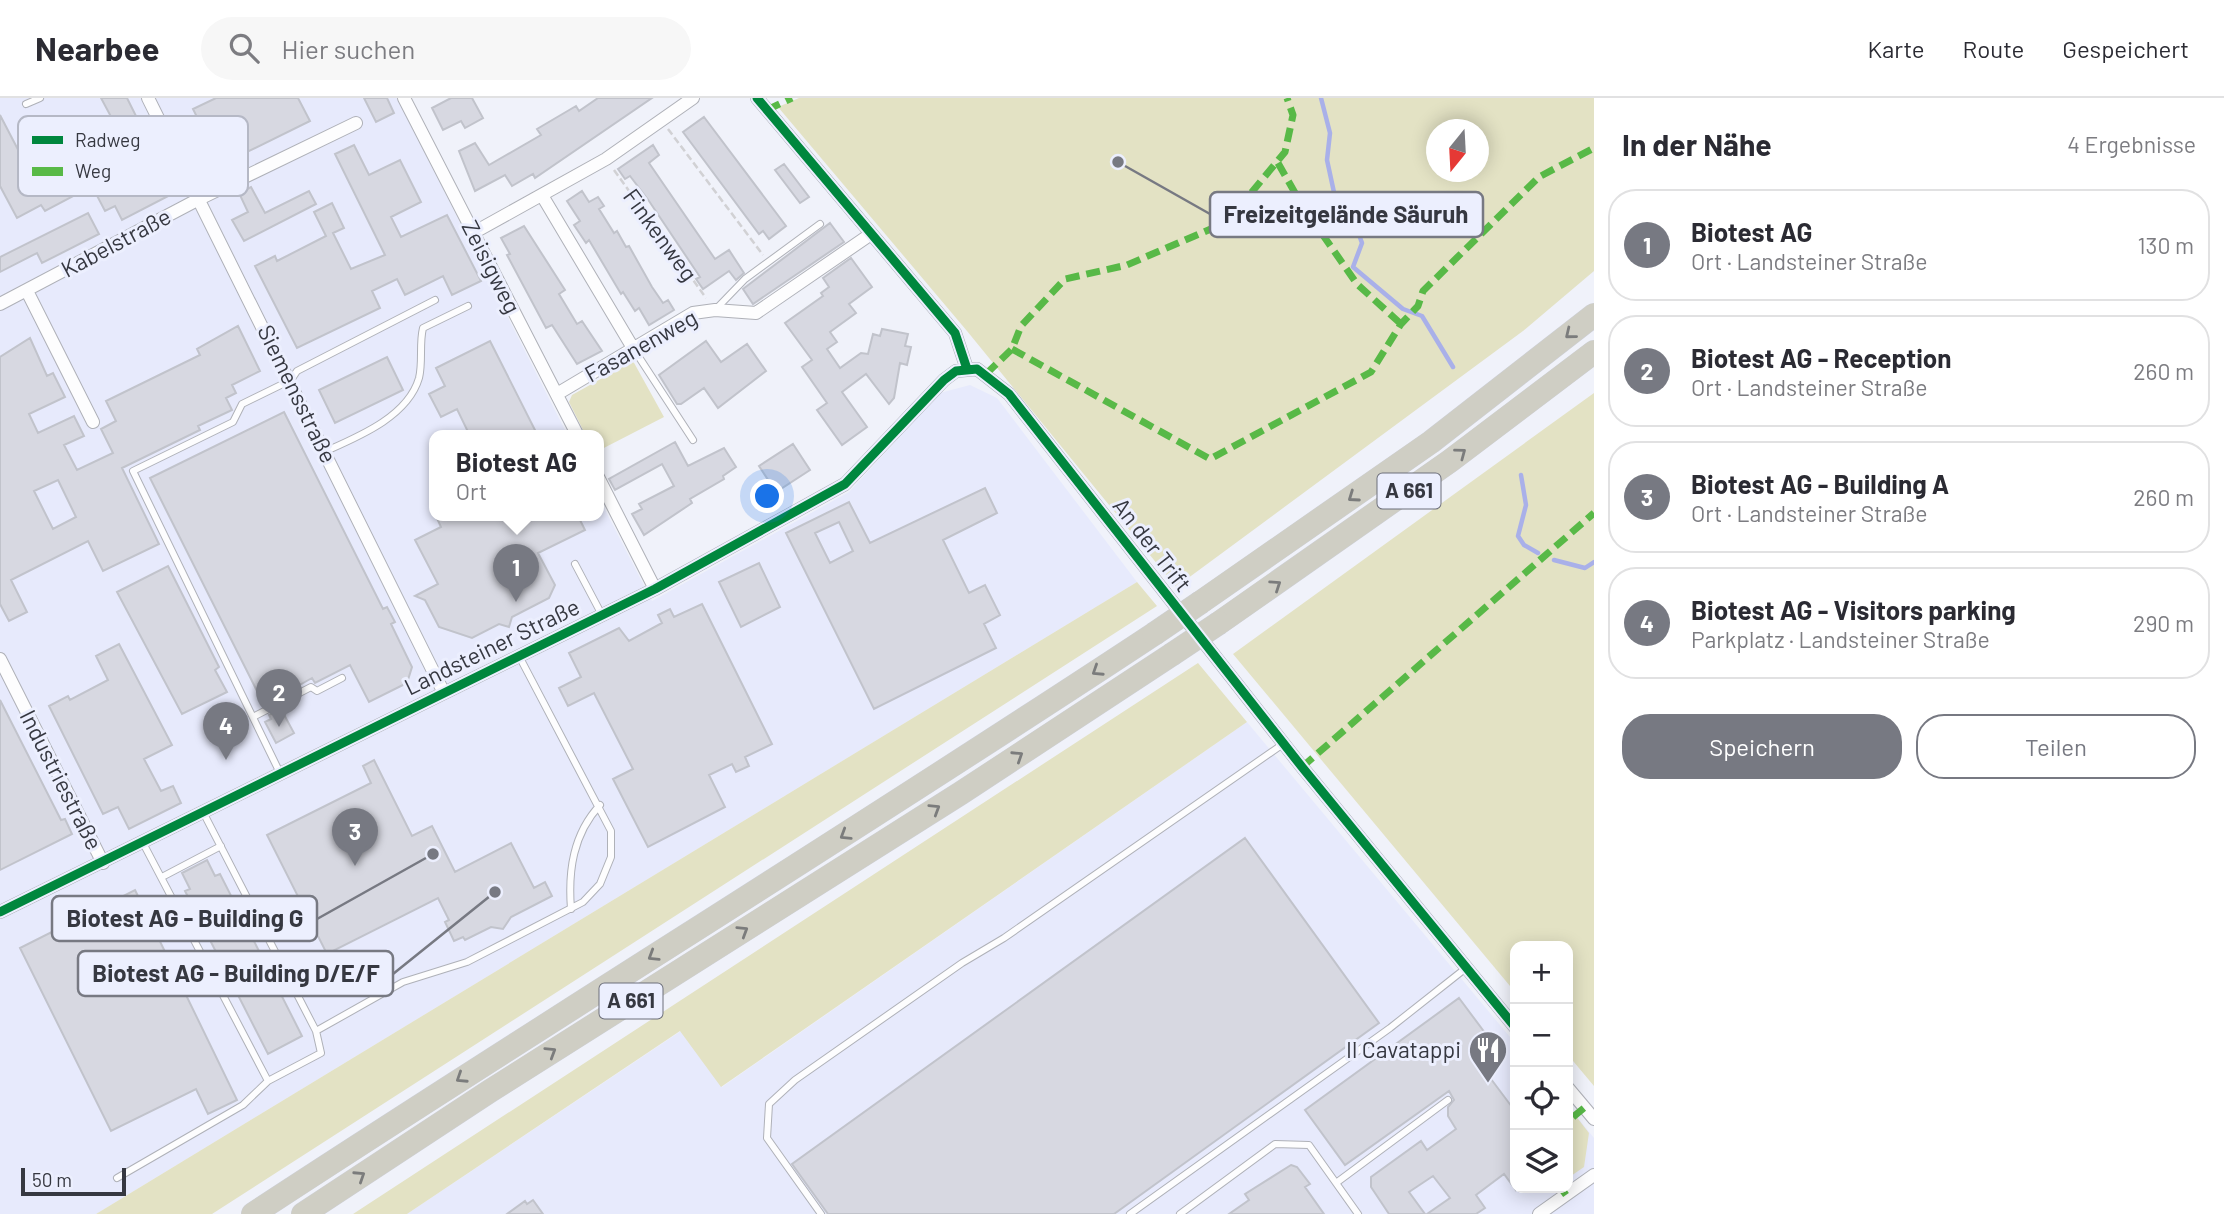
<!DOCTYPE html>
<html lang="de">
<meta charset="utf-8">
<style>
body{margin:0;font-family:Barlow,sans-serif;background:#f7f7f7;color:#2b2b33}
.controls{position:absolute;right:21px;bottom:21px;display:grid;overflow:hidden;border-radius:14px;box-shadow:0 4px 18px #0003}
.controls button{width:63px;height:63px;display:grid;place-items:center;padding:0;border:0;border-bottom:2px solid #e1e1e2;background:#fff;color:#2b2b33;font:35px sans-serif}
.compass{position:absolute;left:1426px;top:21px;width:63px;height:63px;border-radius:50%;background:#fff;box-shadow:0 4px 18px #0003;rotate:198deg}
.scale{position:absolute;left:21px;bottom:18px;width:105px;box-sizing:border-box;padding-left:7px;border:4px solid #363841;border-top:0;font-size:19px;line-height:24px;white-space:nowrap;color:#363841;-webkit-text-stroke:5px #eceffe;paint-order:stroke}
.you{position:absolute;left:768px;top:399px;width:24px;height:24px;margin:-18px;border:5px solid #fff;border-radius:50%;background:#1a73e8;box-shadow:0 0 0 10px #1a73e833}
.badge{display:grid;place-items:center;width:46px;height:46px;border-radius:50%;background:#777982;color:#fff;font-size:23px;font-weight:700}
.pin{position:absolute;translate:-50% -58px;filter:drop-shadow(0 2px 4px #0008)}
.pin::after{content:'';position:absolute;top:37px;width:24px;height:21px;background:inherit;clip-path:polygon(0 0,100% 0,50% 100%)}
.popup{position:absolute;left:429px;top:332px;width:175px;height:91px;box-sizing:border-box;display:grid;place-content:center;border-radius:14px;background:#fff;filter:drop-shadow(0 2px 5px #0005);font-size:23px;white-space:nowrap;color:#7c7c81}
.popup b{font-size:26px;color:#2b2b33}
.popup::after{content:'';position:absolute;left:50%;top:100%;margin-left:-14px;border:14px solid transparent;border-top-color:#fff}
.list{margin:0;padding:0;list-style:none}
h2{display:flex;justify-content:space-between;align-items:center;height:91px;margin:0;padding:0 28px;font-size:30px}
h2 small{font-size:23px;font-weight:400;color:#7c7c81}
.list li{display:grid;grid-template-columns:46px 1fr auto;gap:21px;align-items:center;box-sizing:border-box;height:112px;margin:0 14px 14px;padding:0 14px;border:2px solid #e1e1e2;border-radius:28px}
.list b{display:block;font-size:26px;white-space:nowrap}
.list p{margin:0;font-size:23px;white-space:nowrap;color:#7c7c81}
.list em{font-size:23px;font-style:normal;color:#7c7c81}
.actions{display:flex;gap:14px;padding:21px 28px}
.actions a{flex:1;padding:16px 0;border:2px solid #777982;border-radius:28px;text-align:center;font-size:24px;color:#777982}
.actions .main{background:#777982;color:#fff}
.icon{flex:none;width:38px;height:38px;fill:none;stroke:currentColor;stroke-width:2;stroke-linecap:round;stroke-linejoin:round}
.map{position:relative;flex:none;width:1594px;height:1116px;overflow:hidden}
header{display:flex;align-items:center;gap:42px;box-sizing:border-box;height:98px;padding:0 35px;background:#fff;border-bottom:2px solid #e1e1e2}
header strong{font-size:33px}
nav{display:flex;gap:38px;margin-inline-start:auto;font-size:24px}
.search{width:490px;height:63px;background:#f7f7f7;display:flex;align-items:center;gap:18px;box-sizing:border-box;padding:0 24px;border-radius:38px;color:#7c7c81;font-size:26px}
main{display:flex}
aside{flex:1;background:#fff}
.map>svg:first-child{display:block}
.built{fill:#e7eafc}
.green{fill:#e3e2c4;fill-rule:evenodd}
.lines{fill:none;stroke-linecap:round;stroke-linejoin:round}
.stream{stroke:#a9b0e9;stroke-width:4.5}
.building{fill:#d7d8e1;stroke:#c1c3cb;stroke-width:2;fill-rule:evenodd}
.lane-casing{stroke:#afb1b8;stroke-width:8}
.street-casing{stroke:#afb1b8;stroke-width:14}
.highway-casing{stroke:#cdcfd4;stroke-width:24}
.path{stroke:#d1d1d4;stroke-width:2.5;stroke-dasharray:7 3.5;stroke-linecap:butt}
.lane{stroke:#fdfdfe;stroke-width:6}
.street{stroke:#fdfdfe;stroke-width:12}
.highway{stroke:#cfcec4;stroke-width:23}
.highway-bridge-casing{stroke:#cdcfd4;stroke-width:24;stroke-linecap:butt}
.highway-bridge{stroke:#cfcec4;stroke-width:23}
.quiet{stroke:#58b947;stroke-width:7;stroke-dasharray:14 7;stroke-linecap:butt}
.cycleway-casing{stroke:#eceffe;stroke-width:13}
.cycleway{stroke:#00873e;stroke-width:9}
.oneway{stroke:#7b7c7c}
.labels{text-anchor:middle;stroke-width:6;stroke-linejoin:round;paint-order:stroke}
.shield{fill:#eceffe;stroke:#6d6f7a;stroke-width:2}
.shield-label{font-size:21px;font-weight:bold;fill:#363841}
.street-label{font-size:23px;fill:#363841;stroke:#eceffe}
.poi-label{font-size:23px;fill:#363841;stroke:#eceffe;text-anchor:end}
.key{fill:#eceffe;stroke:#b5b8c5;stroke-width:2}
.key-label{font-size:19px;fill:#363841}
.leader{fill:none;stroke:#777982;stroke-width:2.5}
.callout-dot{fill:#777982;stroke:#eceffe;stroke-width:2.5}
.callout{fill:#eceffe;stroke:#777982;stroke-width:2.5}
.callout-label{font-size:24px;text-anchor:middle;font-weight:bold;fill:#363841}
</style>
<header>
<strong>Nearbee</strong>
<div class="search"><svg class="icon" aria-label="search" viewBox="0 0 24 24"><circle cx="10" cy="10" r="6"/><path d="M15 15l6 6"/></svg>Hier suchen</div>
<nav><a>Karte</a><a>Route</a><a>Gespeichert</a></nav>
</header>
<main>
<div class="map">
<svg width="1594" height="1116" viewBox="0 0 1594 1116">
<rect width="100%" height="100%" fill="#f0f2fa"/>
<!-- built -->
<path class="built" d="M0,0h397l171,338h-134v80h164v-20l54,105 197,-109 91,-99 30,-8 27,13 140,184 -1041,632h-96z
M1247,624l268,321v145h53v-82l26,32v76h-1187l274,-183 41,56z"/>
<!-- green -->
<path class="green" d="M799,0h795v173l-71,60 -347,256 -209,-256 -189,-224zM1436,32h42v42h-42z
M633,263l31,56 -66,34v-15h-12l-17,-34 3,-7z
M1594,295v693l-26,-31v-109h-53v46l-282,-338z
M1137,484l20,24 -945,608h-116z
M1198,565l49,59 -526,365 -41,-56 -273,183h-54z
M1575,1017l14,18 -5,34 -16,11v-57z"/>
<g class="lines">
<!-- stream -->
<path class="stream" d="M1321,0l9,35 -3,27 8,37 18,21 9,25 -9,24 50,42 19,7 31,51
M1521,377l5,30 -8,31 6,9 14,8
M1554,462l31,8 9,-6"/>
</g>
<!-- building -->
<path class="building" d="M101,0h26l9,18 -20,10z
M216,0h82l12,23 -63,31 -6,-14 -27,13 -3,-5 -12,5 -14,-28 12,-6 -4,-8z
M364,0h23l7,15 -18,9z
M451,0h21l11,20 -18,10 -4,-7 -18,9 -11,-22z
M598,0h54l-117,80 -2,-4 -21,12 -7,-11 -30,16 -16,-40 16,-8 14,22 52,-30 -4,-6 39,-23 3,5z
M0,17l40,77 38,-20 2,4 77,-39 20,39 -9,5 6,12 -52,27 -7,-14 -10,5 -13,-25 -47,25 -4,-6 -24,13 -17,-32z
M704,19l82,109 -17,13 -6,-8 -4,3 -76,-102z
M354,47l15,30 31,-15 21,42 -30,15 10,20 46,-22 34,66 -29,14 -9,-19 -38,19 -8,-16 -25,12 8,17 -83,40 -42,-82 20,-10 2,5 49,-25 -12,-24 18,-9 12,25 -11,5 18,36 34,-14 -50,-101z
M653,47l6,10 -10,8 66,96 14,-9 15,23 -8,7 -7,-9 -26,18 -7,-10 4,-2 -51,-76 -19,-25 -5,3 -7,-10z
M784,66l25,33 -9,6 -25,-33z
M251,89l14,26 44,-22 7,13 -72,37 -12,-21 16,-8 -9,-19z
M582,93l7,11 9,-5 6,9 -5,3 15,24 3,-2 9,16 3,-1 23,41 11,16 5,-3 6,10 -25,15 -10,-17 -4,3 -12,-19 -2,2 -32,-54 -3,3 -12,-18 6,-4 -13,-20z
M88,115l11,21 -57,29 -5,-10 -37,19v-15z
M830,125l14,19 -91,62 -10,-15z
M524,128l41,64 -6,4 18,30 5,-3 20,30 -25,13 -25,-39 -6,3 -39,-73 3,-1 -9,-16z
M851,160l21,29 -23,17 7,9 -26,19 7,10 -10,7 13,19 21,-15 7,1 5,-20 7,2 2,-7 26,5 -3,12 6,1 -4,18 -7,-2 -6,35 -5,6 -23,-30 -24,18 25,35 -25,18 -25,-35 10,-7 -25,-36 10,-7 -27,-37 38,-27 -2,-3 8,-6 -6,-9z
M238,228l22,45 -28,14 4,8 -10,5 6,12 -34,16 2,4 -78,38 37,76 -56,27 -15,-30 -77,39 16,32 -18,9 -9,-17v-247l30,-19 17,38 6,-3 12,24 -36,17 9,19 36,-17 10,20 -20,9 13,25 36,-17 -12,-24 15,-8 -10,-20 94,-46 -3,-6zM58,382l18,37 -23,12 -19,-38z
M490,243l48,95h-68l-13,-27 -16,8 -12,-23 16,-8 -9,-18z
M706,243l15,21 26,-18 19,27 -48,37 -14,-20 -23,16h-4l-18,-29z
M387,259l16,33 -68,33 -16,-33z
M284,314l99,197 4,-2 8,15 -4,2 21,43 -5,16 -38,19 -19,-37 -35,18 -3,-5 -48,27 -114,-227z
M675,344l13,24 36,-18 12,19 -13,9 1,3 -34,20 2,4 -48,32 -12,-21 10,-5 -3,-5 35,-18 -12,-22 -47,26 -6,-11z
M793,346l17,26 -34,22 -17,-26z
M985,390l12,25 -54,27 26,53 16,-8 15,30 -16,9 12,24 -122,61 -88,-176 63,-31 21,41zM839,424l14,29 -23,12 -15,-30z
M436,418h142l7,14 -47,23 17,32 -6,13 -37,19 -3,10 -10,-3 -27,14 -33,-11 -14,-27 -10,-4 23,-12 -23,-44 26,-13z
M759,465l21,44 -39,20 -22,-45z
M168,468l51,101 -4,3 12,22 -45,22 -65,-122z
M702,506l70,140 -27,13 4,9 -13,6 -4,-8 -23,11 16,32 -77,40 -35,-68 20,-10 -39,-76 -26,13 -9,-18 22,-11 -12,-24 50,-25 10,13 33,-18 -4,-8 12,-6 4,8z
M119,546l53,101 -28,14 17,32 12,-5 8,17 -52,26 -11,-22 -15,7 -54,-108 19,-10 2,4 38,-20 -12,-24z
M0,602l61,120 4,-1 7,15 -72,36z
M281,611l13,24 -18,10 -11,-21 6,-3 -2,-4z
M374,662l38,76 20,-10 23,46 56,-29 23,45 11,-6 7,14 -41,21 -8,12 -12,-2 -26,13 -2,-3 -9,4 -9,-19 4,-2 -11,-22 -111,56 -60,-119 104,-52 -8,-17z
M1245,740l134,185 -265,191h-286l-36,-50z
M207,762l8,16 5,-2 82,162 -34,18 -83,-163 5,-2 -8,-16z
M135,792l102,210 -29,14 -12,-25 -85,42 -91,-183z
M1459,900l41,55 -18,14 33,44v78l-11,-15 -28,21 9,13 -9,6h-49l23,-16 -17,-22 -24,16 16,22h-36l-18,-27v-10l50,-36 6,9 29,-21 -8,-13v-9l6,-7 -5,-9 -104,74 -40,-55z
M1291,1067l6,2 13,17 -5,3 19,27h-95l20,-14 -4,-6z
M533,1102l10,14h-36l18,-13 2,3z"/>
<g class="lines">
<!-- lane casing -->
<g class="lane-casing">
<path id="lane" d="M26,6l14,-6
M716,211l29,-30 75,-55
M633,250l60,92
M326,353c34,-15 82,-35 93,-73 4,-16 0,-34 4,-50l45,-22
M575,466l27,51
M253,619l58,-30 6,4 25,-13
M280,675l-147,-302 100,-49 9,-18 49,-24 6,-9 138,-71
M143,745l125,238 53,-28 -5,-22 -113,-219
M162,779l59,-31
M571,811c-3,-38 2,-75 29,-104
M316,933l87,-49 64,-20 116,-60 17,-18 11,-27v-26l-92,-175
M117,1080l126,-73 25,-24
M1336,1085l112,-83
M821,1116l-54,-76 2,-34 26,-24 167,-117 42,-25 279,-194
M1130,1116l260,-186 76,-60
M1180,1116l95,-70 34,1 49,69"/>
</g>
<!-- street casing -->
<g class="street-casing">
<path id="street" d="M148,0l295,593
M404,0l174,338
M757,0l198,235 12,36
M543,99l90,151
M473,135l133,-74 87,-61
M27,193l66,131
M0,206l199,-105 157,-76
M557,296l136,-81 22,-3 41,3 115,-79
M598,379l57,112
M0,561l103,204
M0,814l655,-323 190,-105 99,-104 12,-9 21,-2 32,25 293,373 213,260
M1568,990l26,31
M1539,1116l55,-39"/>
</g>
<!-- highway casing -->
<g class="highway-casing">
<path id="highway" d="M1201,504l230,-160 163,-127
M1219,525l231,-162 144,-109
M253,1116c299,-196 603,-383 901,-580
M303,1116l187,-123 471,-298 210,-138"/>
</g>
<!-- path -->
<path class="path" d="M668,31l95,126
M614,72l92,128"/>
<!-- lane -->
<use href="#lane" class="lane"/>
<!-- street -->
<use href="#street" class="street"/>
<!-- highway -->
<use href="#highway" class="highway"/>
<!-- highway-bridge casing -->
<g class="highway-bridge-casing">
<path id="highway-bridge" d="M1154,536l47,-32
M1171,557l48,-32"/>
</g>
<!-- highway-bridge -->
<use href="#highway-bridge" class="highway-bridge"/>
<!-- quiet -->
<path class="quiet" d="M767,12l25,-12
M1278,65l24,42 55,79 44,40
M1012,251l198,110 161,-87 30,-48 17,-18 5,-15 116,-114 55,-29
M986,276l26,-25 9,-23 44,-47 62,-14 100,-43 58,-70 8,-37 -6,-17
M1302,669l292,-254
M1573,1019l11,-9
M1561,1090l5,7"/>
<!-- cycleway casing -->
<g class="cycleway-casing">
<path id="cycleway" d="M757,0l198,235 12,36
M0,814l655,-323 190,-105 99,-104 12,-9 21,-2 32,25 293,373 213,260"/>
</g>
<!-- cycleway -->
<use href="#cycleway" class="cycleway"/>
</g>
<!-- one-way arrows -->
<defs><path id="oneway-chevron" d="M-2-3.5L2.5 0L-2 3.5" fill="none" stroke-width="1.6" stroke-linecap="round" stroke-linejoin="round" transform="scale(1.75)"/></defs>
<g class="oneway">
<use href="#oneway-chevron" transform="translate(1570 236) rotate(141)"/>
<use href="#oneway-chevron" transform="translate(1461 355) rotate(-37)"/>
<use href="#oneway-chevron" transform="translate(1353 399) rotate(145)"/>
<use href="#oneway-chevron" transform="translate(1276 487) rotate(-34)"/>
<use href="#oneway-chevron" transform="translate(1097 573) rotate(147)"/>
<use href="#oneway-chevron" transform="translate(1018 658) rotate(-33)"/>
<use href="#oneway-chevron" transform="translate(935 711) rotate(-32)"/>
<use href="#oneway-chevron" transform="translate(845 737) rotate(148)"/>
<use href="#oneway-chevron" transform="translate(743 833) rotate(-32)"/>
<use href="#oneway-chevron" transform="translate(653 858) rotate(148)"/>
<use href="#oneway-chevron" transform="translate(551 954) rotate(-32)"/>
<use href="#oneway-chevron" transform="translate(461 980) rotate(147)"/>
<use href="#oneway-chevron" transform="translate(360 1078) rotate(-33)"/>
</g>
<!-- icons -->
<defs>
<g id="restaurant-pin" transform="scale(2.0125)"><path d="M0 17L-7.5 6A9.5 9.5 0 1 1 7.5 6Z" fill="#777982" stroke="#eceffe"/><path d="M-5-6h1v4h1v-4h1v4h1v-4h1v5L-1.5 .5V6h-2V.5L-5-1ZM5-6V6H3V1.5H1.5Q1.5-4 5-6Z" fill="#fff"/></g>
</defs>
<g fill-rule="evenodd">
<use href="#restaurant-pin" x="1488" y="952"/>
</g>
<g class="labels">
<!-- shield labels -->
<g class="shield">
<rect x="1377.5" y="375.5" width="63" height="35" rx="5"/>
<rect x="599.5" y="885.5" width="63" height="35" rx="5"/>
</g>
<g class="shield-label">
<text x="1409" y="400">A 661</text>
<text x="631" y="910">A 661</text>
</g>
<!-- street labels -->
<g class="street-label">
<text transform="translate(660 137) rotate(54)" y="8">Finkenweg</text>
<text transform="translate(116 145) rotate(-28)" y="8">Kabelstraße</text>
<text transform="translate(491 169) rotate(63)" y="8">Zeisigweg</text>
<text transform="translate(641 248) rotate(-29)" y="8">Fasanenweg</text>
<text transform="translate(297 296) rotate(64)" y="8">Siemensstraße</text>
<text transform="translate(1152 447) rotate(52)" y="8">An der Trift</text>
<text transform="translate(492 549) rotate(-26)" y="8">Landsteiner Straße</text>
<text transform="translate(61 682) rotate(63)" y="8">Industriestraße</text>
</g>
<!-- poi labels -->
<g class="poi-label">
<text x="1461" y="960">Il Cavatappi</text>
</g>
</g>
<!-- legend -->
<rect x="18" y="18" width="230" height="80" rx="10" class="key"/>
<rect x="32" y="38" width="31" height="8" fill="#00873e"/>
<rect x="32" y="69" width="31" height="9" fill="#58b947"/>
<g class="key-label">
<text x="75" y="49">Radweg</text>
<text x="75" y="80">Weg</text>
</g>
<!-- callouts -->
<path class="leader" d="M1118 64L1210 116M433 756L317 821M495 794L393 876"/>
<g class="callout-dot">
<circle cx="1118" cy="64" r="7"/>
<circle cx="433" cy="756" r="7"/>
<circle cx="495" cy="794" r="7"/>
</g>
<g class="callout">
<rect x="1210" y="94" width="273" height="45" rx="7"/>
<rect x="52" y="798" width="265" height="45" rx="7"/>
<rect x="78" y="853" width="315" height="45" rx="7"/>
</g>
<g class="callout-label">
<text x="1346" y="125">Freizeitgelände Säuruh</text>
<text x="185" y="829">Biotest AG - Building G</text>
<text x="236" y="884">Biotest AG - Building D/E/F</text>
</g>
</svg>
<div class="controls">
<button>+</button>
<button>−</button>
<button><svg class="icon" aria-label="locate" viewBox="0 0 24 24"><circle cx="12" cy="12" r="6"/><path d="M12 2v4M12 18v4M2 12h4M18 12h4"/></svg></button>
<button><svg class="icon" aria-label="layers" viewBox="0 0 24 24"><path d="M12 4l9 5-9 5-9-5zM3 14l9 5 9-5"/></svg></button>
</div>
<svg class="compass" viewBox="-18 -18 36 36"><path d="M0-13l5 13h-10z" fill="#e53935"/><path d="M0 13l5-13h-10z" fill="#7c7c81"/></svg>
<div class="scale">50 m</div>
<div class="you"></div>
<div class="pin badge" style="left:516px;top:504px">1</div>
<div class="popup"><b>Biotest AG</b>Ort</div>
<div class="pin badge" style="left:279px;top:629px">2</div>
<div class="pin badge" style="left:355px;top:768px">3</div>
<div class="pin badge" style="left:226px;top:662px">4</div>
</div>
<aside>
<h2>In der Nähe<small>4 Ergebnisse</small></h2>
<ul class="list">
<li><span class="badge">1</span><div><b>Biotest AG</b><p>Ort · Landsteiner Straße</p></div><em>130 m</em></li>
<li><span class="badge">2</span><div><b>Biotest AG - Reception</b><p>Ort · Landsteiner Straße</p></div><em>260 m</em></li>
<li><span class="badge">3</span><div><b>Biotest AG - Building A</b><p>Ort · Landsteiner Straße</p></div><em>260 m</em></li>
<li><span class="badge">4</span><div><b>Biotest AG - Visitors parking</b><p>Parkplatz · Landsteiner Straße</p></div><em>290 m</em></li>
</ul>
<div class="actions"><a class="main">Speichern</a><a>Teilen</a></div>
</aside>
</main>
